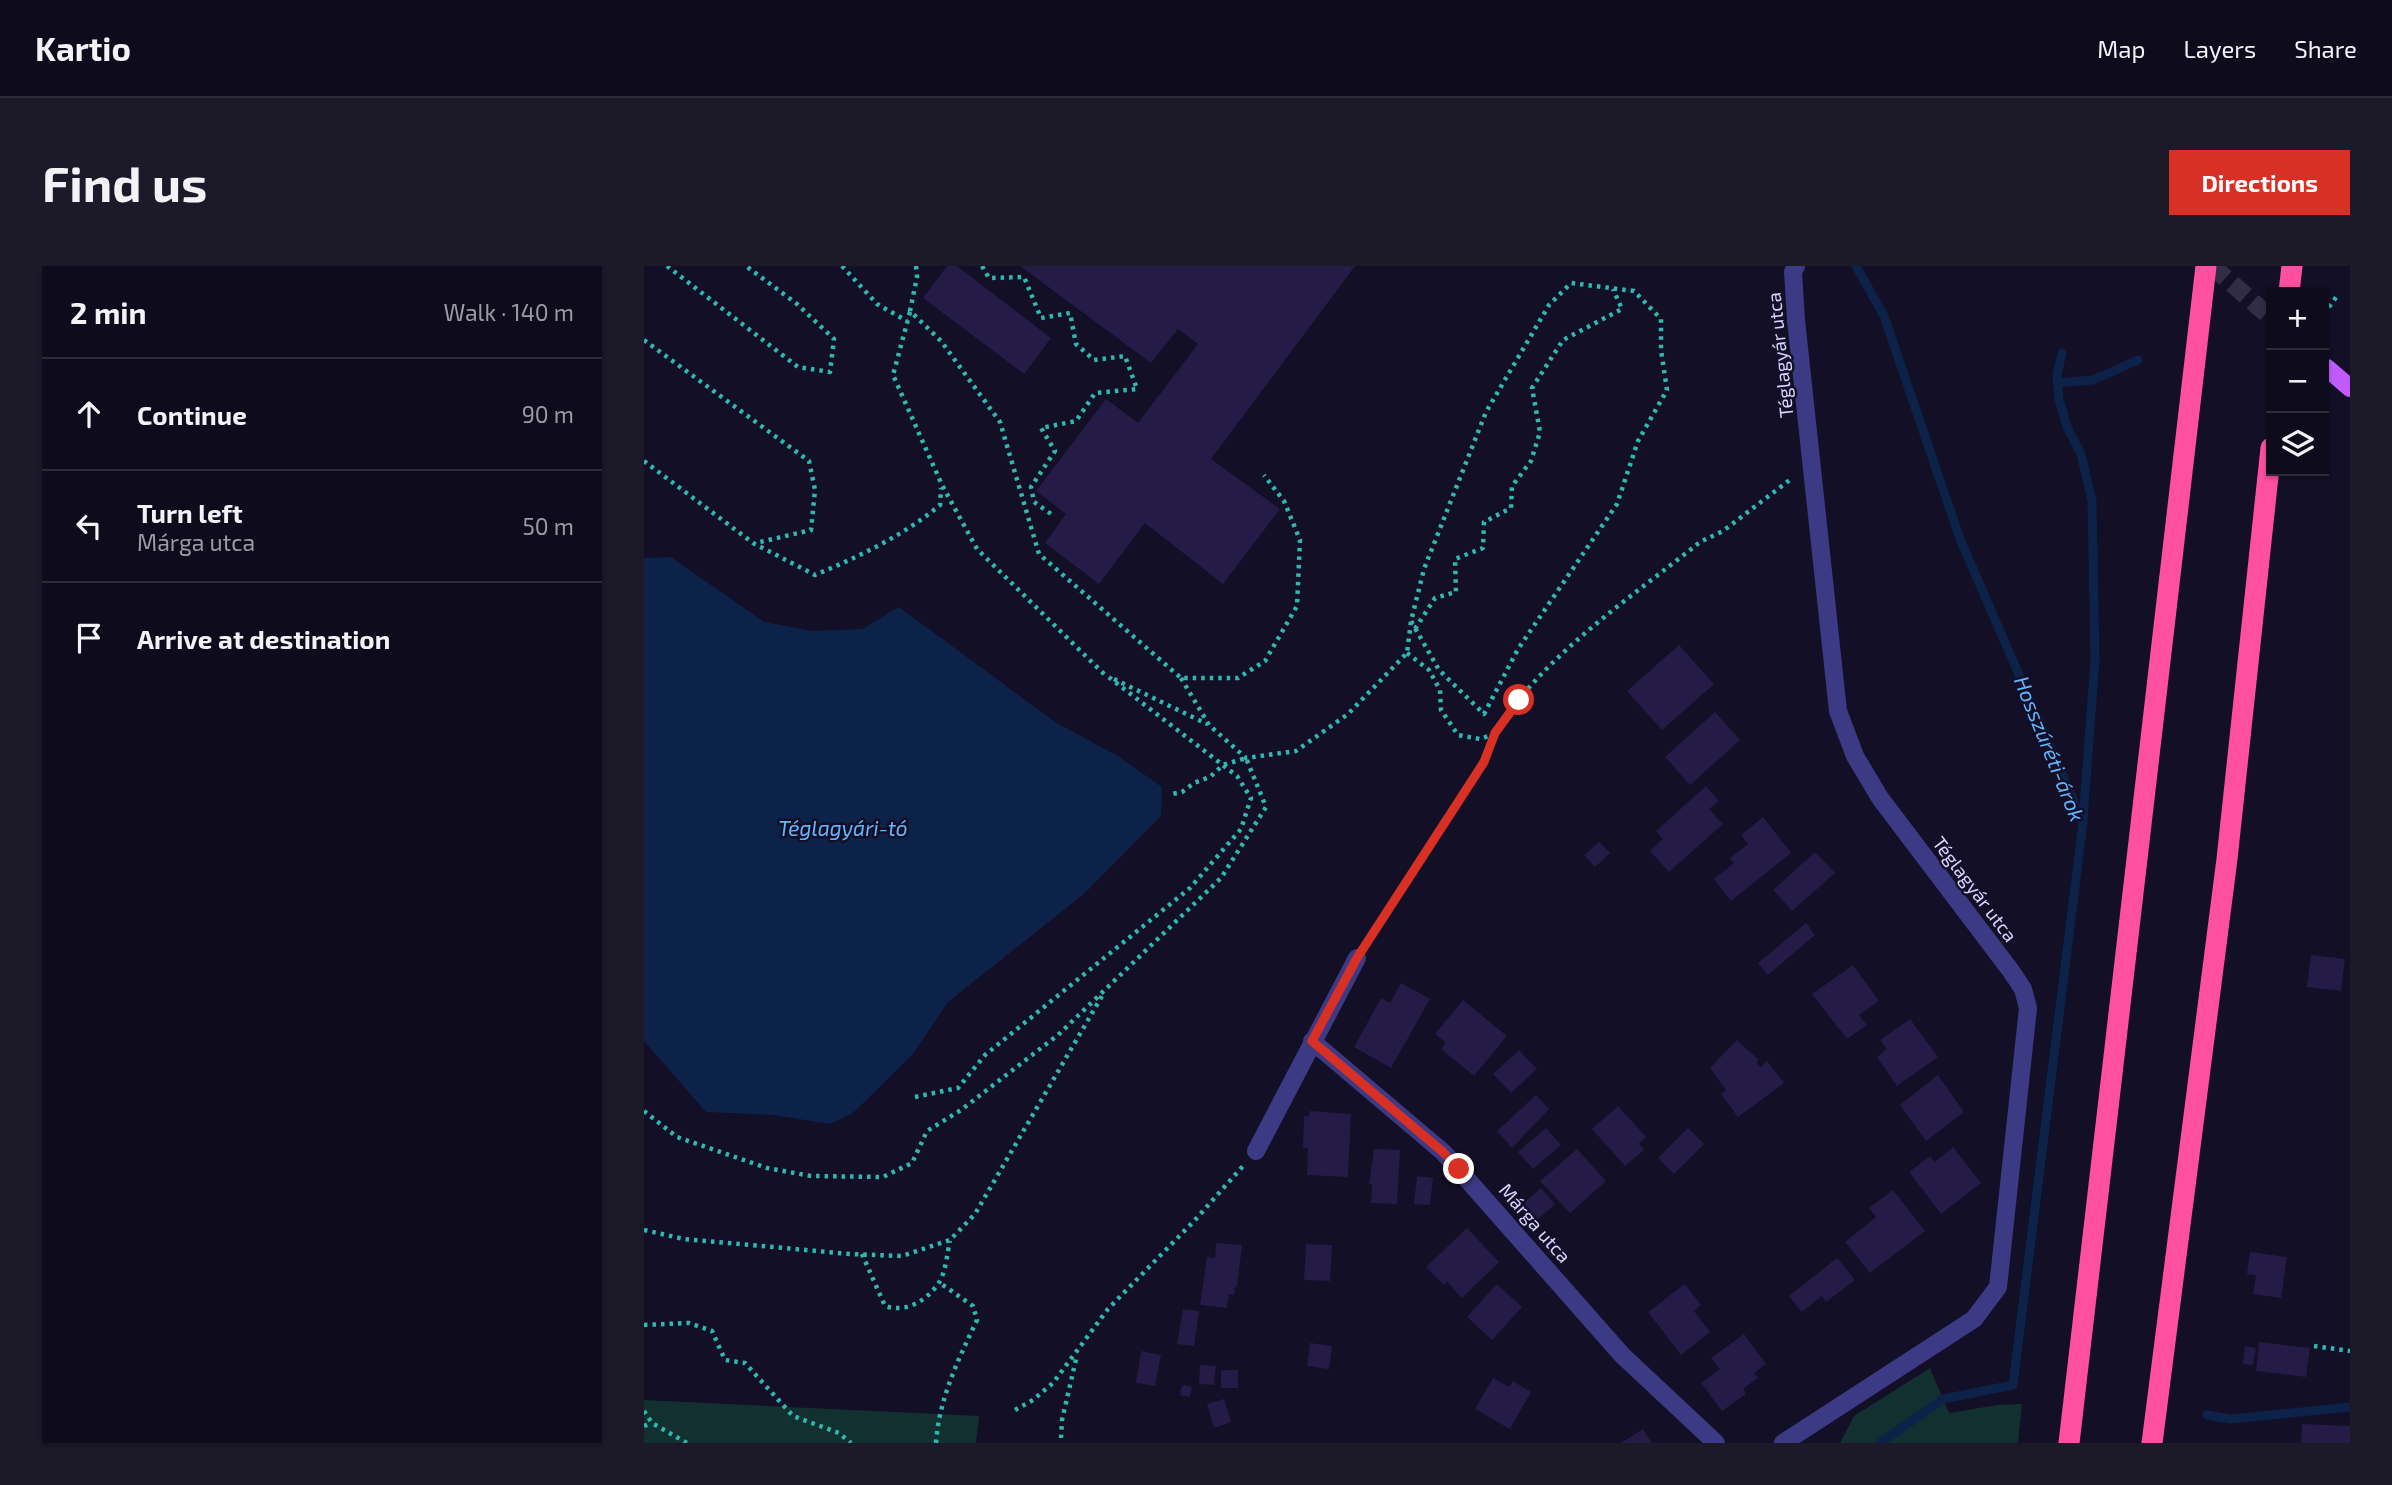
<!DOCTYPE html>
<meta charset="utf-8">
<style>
body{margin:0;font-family:"Exo 2",sans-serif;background:#1c1929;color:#f1f3f6}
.controls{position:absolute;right:21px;top:21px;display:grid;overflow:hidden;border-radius:0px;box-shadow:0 2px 5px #0004}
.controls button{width:63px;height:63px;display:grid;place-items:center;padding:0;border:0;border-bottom:2px solid #2e2b3b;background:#0e0b1c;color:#f1f3f6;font:35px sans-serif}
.stop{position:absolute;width:21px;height:21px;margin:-16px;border:5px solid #d93025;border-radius:50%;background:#fff}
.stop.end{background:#d93025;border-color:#fff;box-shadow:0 2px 7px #0008}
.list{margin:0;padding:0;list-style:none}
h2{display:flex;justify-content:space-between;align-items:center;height:91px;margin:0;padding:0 28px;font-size:30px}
h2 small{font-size:23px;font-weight:400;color:#9b9ba3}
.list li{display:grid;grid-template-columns:46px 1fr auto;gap:21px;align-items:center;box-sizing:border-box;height:112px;padding:0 28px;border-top:2px solid #2e2b3b}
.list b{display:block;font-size:26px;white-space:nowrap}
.list p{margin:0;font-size:23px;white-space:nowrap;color:#9b9ba3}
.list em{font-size:23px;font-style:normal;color:#9b9ba3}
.icon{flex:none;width:38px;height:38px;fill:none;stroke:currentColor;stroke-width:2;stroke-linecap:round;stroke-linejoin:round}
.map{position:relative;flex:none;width:1706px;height:1177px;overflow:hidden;border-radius:0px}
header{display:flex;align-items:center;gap:42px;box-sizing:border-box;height:98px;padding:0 35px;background:#0e0b1c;border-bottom:2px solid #2e2b3b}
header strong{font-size:33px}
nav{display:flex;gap:38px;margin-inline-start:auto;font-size:24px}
.intro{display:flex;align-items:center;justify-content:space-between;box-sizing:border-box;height:168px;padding:0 42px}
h1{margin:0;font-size:49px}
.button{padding:18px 32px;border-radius:0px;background:#d93025;color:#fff;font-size:24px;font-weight:700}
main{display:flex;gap:42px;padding:0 42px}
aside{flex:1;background:#0e0b1c;border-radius:0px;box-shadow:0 2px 5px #0004}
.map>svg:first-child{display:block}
.green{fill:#12302f}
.water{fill:#0c2248}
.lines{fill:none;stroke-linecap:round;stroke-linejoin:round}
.stream{stroke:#0c2248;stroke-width:9}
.building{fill:#241b47}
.major-tunnel{stroke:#312d47;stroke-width:18;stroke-dasharray:18 9;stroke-linecap:butt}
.path{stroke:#2fb8b0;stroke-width:4.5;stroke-dasharray:3.5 5;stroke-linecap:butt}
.minor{stroke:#3d3a85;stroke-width:18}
.major{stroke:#c25bff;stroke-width:18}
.highway{stroke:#ff4fa3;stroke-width:21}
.route{stroke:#d93025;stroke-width:9}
.labels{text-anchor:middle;stroke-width:5;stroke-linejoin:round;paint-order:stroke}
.street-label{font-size:19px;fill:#d9d4ff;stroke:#130f26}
.water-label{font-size:21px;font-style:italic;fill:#62b6ff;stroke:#130f26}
</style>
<header>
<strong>Kartio</strong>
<nav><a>Map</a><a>Layers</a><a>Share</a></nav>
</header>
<div class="intro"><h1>Find us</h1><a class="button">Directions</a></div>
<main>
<aside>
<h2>2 min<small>Walk · 140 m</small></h2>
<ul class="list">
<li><svg class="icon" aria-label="ahead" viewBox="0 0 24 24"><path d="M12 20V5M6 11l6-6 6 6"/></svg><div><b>Continue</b></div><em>90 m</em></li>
<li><svg class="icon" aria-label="left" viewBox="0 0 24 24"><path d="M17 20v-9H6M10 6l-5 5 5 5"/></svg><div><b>Turn left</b><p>Márga utca</p></div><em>50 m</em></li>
<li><svg class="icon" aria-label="arrive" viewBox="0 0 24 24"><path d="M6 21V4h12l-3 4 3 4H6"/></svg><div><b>Arrive at destination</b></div></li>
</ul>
</aside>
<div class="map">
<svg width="1706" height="1177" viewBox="0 0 1706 1177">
<rect width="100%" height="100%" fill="#130f26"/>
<!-- green -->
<path class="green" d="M1286,1102l19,45 48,-8 25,-1 -4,39h-178l14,-27z
M0,1134l335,16 -3,27h-332z"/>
<!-- water -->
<path class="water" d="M27,291l93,65 49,9 49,-2 37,-22 156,115 63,34 44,31 -1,29 -76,77 -137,109 -35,52 -60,59 -23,11 -57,-9 -67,-3 -62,-71v-483z"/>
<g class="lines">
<!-- stream -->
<path class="stream" d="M1212,0l28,50 76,223 123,283 -70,563 -70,14 -63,44
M1418,87l-5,22 2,24 8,28 14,27 11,47 3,159 -12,160
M1413,117l36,-3 45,-20
M1563,1149l24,4 119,-12"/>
</g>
<!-- building -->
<path class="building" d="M303,0h10l94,72 -27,36 -101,-76z
M376,0h335l-144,193 69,50 -57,75 -78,-61 -46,61 -54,-41 21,-29 -30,-23 70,-92 32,24 60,-79 -20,-15 -27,34z
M1035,379l35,39 -52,46 -35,-39z
M1071,446l25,28 -50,45 -25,-28z
M1062,520l13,15 -10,8 14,15 -54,48 -19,-21 13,-12 -7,-8z
M1119,551l28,36 -60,48 -17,-22 20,-16 -4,-5 18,-14 -7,-9z
M955,576l11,11 -15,14 -11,-12z
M1171,586l20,21 -43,38 -19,-21z
M1162,657l9,12 -47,40 -10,-12z
M1667,689l34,4 -4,32 -34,-4z
M1209,699l26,36 -20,14 8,10 -20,14 -35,-45z
M757,717l29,16 -39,69 -37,-21 27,-49 9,5z
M819,734l44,36 -33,40 -33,-27 5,-6 -11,-9z
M1266,753l28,38 -41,29 -20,-29 10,-8 -7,-9z
M1093,774l22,20 -3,2 4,5 7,-6 17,22 -46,34 -17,-23 5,-4 -16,-22z
M875,784l18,19 -26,24 -18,-19z
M1294,809l26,37 -38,29 -26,-36z
M892,829l13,14 -37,39 -15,-17z
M974,840l28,31 -7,6 5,7 -19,16 -33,-37z
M666,845l41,3 -3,63 -41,-2 1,-27h-5l1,-32h5z
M902,862l15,17 -28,24 -15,-17z
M1044,862l16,16 -30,30 -16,-16z
M1309,881l28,36 -40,31 -32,-42 21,-16 5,6z
M730,883l26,1 -3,54 -26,-1 1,-19h-3z
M933,883l29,32 -36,32 -30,-32z
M773,910l16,2 -3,27 -16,-1z
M897,922l14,16 -28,25 -6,-6 11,-10 -9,-9z
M1249,924l32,41 -55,42 -25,-31 31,-25 -7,-9z
M823,962l32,34 -37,36 -15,-16 -3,3 -18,-18z
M572,977l26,2 -5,42h-2l-1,8 -5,-1 -2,14 -27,-3 7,-48 8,1z
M662,978l26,1 -2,36 -26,-1z
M1606,986l37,5 -6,41 -28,-4 3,-19 -9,-1z
M1193,992l18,22 -29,22 -4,-6 -20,16 -13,-16z
M853,1018l25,23 -30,33 -25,-23z
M1041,1018l16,21 -7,6 16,21 -29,23 -33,-43z
M539,1043l16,2 -5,35 -17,-2z
M1100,1068l22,30 -12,9 4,5 -15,11 3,5 -24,17 -21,-28 19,-14 -9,-11z
M1615,1076l51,6 -4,29 -50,-6z
M666,1077l22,3 -3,23 -22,-3z
M1601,1080l11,2 -3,17 -10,-1z
M497,1085l20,4 -6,31 -19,-3z
M556,1099l16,1 -2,19 -15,-1z
M577,1104h17v18h-17z
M849,1112l16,9 4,-6 18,11 -21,37 -35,-20z
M538,1119l10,2 -2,10 -10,-2z
M580,1133l7,23 -17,6 -7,-24z
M1658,1158l48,2v17h-49z
M999,1163l9,14h-31z"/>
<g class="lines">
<!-- major-tunnel -->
<path class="major-tunnel" d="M1568,0l59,52"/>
<!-- path -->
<path class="path" d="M23,0l131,101 32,5 4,-33 -37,-35 -51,-38
M198,0l35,38 30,17
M272,0l1,11 -7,34 31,30 59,81 39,132 142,124h57l27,-17 32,-55 3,-66 -16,-39 -20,-26
M338,0l7,12 35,-1 17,41 29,-5 6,31 18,16 31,-4 12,33 -42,4 -19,28 -35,7 14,23 -24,36 3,15 20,14
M266,46l-17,63 49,110 35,64 129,127
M1680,48l13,-18
M0,74l165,121 6,29 -4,40 -55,13
M0,195l109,82 62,32c45,-19 88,-39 125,-70l1,-17
M771,363l20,-31 21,-6 -1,-33 28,-11 1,-26 27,-14 1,-22 19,-25 9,-29 -8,-44 31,-48 59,-31 -9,-20
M763,387l22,17 11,20 1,20 17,25 22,4 14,-5
M537,412l28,47 37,33 50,-7 52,-37 59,-61 4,-32 13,-52 62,-157 63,-107 22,-22 63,8 27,28v31l6,40 -29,51 -21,63 -99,145 -34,65 -45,-44 -28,-49
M470,413l93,45
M725,673l115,-177c3,-10 7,-21 12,-30 44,-74 137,-136 204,-190l23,-11 68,-52
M271,831l43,-9 27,-33 205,-167 51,-59 10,-31 -14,-22 -131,-101
M0,845l33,26 90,31 44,8 72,1 29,-14 15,-32 34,-21 97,-75 163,-157 45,-71 -20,-49 -23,7 -13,12 -16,6 -12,9 -10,2
M0,964l40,9 166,15 52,2 48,-16 25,-26 127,-218
M218,988l23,52c21,7 41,-5 53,-22 8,-11 9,-31 12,-43
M0,1059l45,-2 23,8 13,29 20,3 48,53 46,17 12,10
M1670,1080l36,5
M371,1144l18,-10 20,-17 55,-74 87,-89 48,-54
M0,1145l8,12 35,20
M0,1160l8,-3
M417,1172l1,-18 15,-65
M292,1177c3,-44 22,-83 41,-123l-4,-14 -33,-23"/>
<!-- minor -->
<path class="minor" d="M668,775l131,111 179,203 94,88
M612,885l101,-193
M1139,1177l191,-124 24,-32 30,-279 -5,-19 -12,-18 -131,-173 -25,-42 -17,-45 -42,-391 -3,-48 3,-6"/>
<!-- major -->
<path class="major" d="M1683,102l23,20"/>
<!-- highway -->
<path class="highway" d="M1645,26l3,-26
M1425,1177l137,-1177
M1508,1177l75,-584 44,-411"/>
</g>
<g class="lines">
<!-- route -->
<path class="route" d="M815,903l-16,-17 -131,-111 45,-83 127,-196 11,-29 24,-33"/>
</g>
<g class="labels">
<!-- street labels -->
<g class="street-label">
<text transform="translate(1136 89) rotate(-96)" y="7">Téglagyár utca</text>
<text transform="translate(1331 623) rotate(53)" y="7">Téglagyár utca</text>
<text transform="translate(891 957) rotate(49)" y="7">Márga utca</text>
</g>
<!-- water labels -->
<g class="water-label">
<text transform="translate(1405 483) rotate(68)" y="7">Hosszúréti-árok</text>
<text x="199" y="570">Téglagyári-tó</text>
</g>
</g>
</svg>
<div class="controls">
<button>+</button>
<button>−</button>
<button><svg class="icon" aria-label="layers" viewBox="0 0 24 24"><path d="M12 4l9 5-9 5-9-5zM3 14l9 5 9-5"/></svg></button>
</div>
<div class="stop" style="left:875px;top:434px"></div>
<div class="stop end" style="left:815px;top:903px"></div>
</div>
</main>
